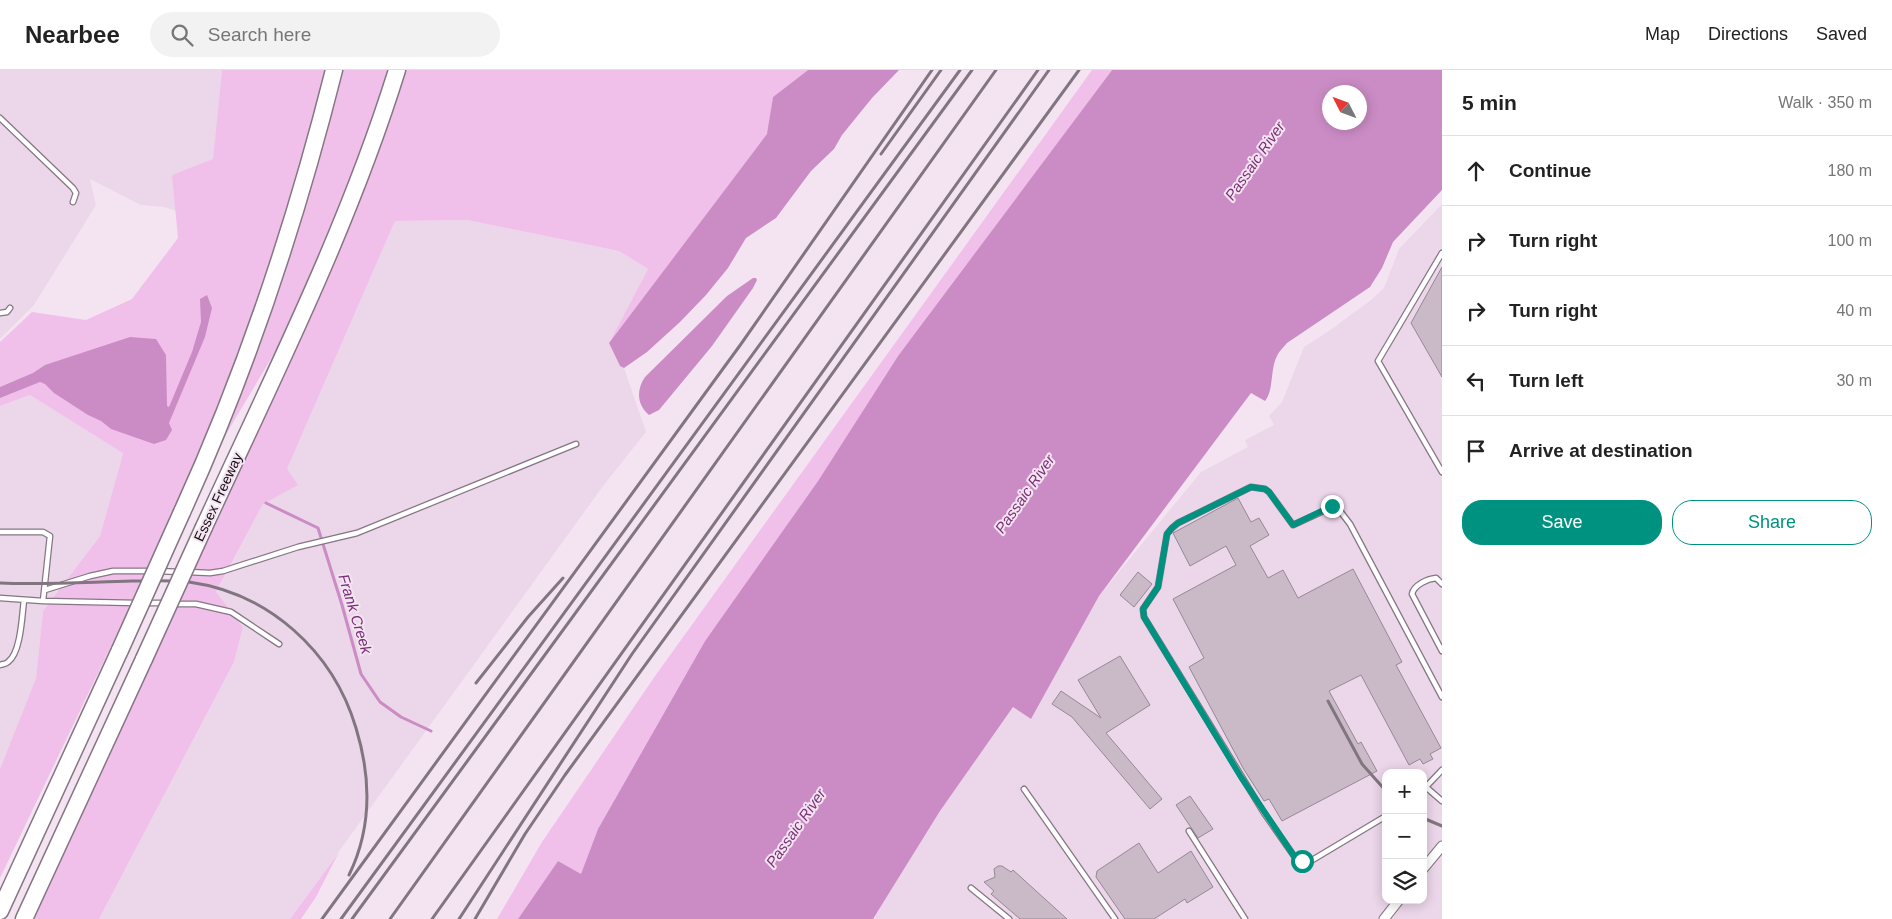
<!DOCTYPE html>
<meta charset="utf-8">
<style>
body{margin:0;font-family:Helvetica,sans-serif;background:#f2f2f2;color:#222}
.controls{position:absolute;right:15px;bottom:15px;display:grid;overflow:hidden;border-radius:10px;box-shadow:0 2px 12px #0003}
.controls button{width:45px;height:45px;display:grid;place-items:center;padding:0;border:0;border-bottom:1px solid #e0e0e0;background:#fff;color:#222;font:25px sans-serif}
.compass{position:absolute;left:1322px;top:15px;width:45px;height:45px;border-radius:50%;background:#fff;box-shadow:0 2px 12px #0003;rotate:312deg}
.stop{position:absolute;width:15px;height:15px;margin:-11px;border:4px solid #009280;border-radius:50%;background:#fff}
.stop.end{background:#009280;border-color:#fff;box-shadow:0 1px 5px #0008}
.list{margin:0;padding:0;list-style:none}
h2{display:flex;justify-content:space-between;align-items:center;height:65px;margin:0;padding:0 20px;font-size:21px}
h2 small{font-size:16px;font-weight:400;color:#767676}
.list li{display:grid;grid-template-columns:32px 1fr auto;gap:15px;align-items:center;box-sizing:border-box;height:70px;padding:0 20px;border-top:1px solid #e0e0e0}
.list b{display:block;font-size:19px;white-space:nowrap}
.list em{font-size:16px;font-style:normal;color:#767676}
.actions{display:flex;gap:10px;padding:15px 20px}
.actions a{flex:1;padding:11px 0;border:1px solid #009280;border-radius:20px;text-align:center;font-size:18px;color:#009280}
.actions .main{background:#009280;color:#fff}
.icon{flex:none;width:28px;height:28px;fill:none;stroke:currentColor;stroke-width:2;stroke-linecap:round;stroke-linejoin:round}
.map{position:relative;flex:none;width:1442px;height:849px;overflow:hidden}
header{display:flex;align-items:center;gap:30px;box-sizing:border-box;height:70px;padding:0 25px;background:#fff;border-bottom:1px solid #e0e0e0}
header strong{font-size:24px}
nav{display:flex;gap:28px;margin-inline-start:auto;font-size:18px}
.search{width:350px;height:45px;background:#f2f2f2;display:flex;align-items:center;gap:12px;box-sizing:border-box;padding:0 18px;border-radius:28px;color:#767676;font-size:19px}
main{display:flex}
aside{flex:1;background:#fff}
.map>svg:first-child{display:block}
.built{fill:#ecd6ea;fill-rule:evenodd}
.green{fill:#f0c0eb}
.water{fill:#cb8cc5;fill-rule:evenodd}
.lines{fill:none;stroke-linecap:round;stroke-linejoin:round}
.stream{stroke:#cb8cc5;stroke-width:3}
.building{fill:#cabac8;stroke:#978895}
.service-casing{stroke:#857683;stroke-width:7}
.minor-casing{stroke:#857683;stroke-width:11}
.motorway-casing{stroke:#857683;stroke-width:19}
.service{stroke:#fff;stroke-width:4.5}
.minor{stroke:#fff;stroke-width:9}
.motorway{stroke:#fff;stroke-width:16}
.rail{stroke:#81767f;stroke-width:3}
.motorway-bridge-casing{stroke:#857683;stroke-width:19;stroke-linecap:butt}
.motorway-bridge{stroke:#fff;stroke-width:16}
.route{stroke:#009280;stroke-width:6}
.labels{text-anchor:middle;stroke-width:4;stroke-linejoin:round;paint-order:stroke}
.street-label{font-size:14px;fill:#120d11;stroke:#f4e4f2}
.water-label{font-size:15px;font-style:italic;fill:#792f75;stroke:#f4e4f2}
</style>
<header>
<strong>Nearbee</strong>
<div class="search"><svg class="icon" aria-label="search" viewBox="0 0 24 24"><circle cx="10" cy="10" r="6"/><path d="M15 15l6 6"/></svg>Search here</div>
<nav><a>Map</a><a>Directions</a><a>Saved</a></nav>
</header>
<main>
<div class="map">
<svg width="1442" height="849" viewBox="0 0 1442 849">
<rect width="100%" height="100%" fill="#f4e4f2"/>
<!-- built -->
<path class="built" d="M0,0h221l21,22 -30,130 -48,-15 -23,-2 -51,-26 6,26 -62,100 -34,34z
M1442,134v715h-569l67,-108 73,-104 18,12 68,-123 102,-124 47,-25 -3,-7 29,-15 -5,-9 13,-14 22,-55 25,-16 42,-31 13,-12 15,-39zM1386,703h37v127h-37z
M467,150l152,31 29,18 -39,74 11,23 4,2 22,64 -43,54 -313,433h-191l135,-257 9,-35 -27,-34 47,-89 24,-35 108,-248z
M30,325l93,57 -23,84 -57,75 -7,67 -36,91v-363z"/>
<!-- green -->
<path class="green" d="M221,0h587l-35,27 -5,36 -159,210 39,-74 -29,-18 -152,-31 -72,1 -108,248 11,16 -35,19 -47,88 27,35 -9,35 -135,257h-66l273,-619 -150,252 -156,326v-109l36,-91 7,-67 57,-75 23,-83 -93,-58 -30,11v-64l32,-30 54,8 46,-21 46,-61 -6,-63 41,-16 9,-87z
M1092,0h20l-214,286 -80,125 -113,160 -107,188 -17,46 -23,-14 -40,58h-21l45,-77 113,-166z
M339,782l-23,45 -15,22h-11z"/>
<!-- water -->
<path class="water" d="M808,0h91l-27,28 -30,37 -8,14 -23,22 -35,47 -30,20 -18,30 -22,27 -26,27 -33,30 -23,16 -4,-2 -11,-23 158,-209 6,-37z
M1112,0h330v120l-49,52 -11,26 -12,19 -83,56c-3,4 -8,8 -10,13 -7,13 -3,34 -12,45l-14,-8 -152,203 -68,123 -18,-12 -73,104 -67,108h-355l40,-58 23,13 17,-45 107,-188 113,-160 80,-125zM1360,22v30h-30v-30z
M753,208h3l1,2 -4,8 -41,58 -53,64 -10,5c-12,-10 -13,-25 -4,-38l82,-81z
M207,225l5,13 -7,29 -36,86 3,7 -6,10 -12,4 -43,-15 -10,-8 -13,-6 -34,-22 -9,-9 -5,-2 -40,16v-11l33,-14 12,-8 85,-28 26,2 10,16 1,51 2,1 23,-55 9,-30 -1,-23z"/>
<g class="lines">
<!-- stream -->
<path class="stream" d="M266,433l52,25 24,77 19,69 19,28 21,15 30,14"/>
</g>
<!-- building -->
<path class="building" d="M1442,197v110l-31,-54z
M1238,428l13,24 8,-4 10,17 -19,11 18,32 15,-8 15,28 55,-29 49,93 -6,3 45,83 -11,6 3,5 -10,5 -3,-5 -11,6 -48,-90 -32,16 29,53 3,-2 16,29 -95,50 -13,-22 -5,2 -21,-33 -54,-101 15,-9 -31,-59 63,-34 -10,-19 -36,20 -17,-33z
M1138,502l14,12 -18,23 -14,-12z
M1120,586l30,49 -44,28 56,66 -12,10 -78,-92 -20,-13 9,-13 40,27 -23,-38z
M1190,726l23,33 -15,9 -22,-33z
M1139,773l19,30 33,-22 22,36 -26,16 -2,-4 -31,20h-29l-29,-42 1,-6z
M998,796h4l9,6 2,-2 54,49h-47l-29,-25 3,-3 -10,-9 11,-5 -1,-8z"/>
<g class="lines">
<!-- service casing -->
<g class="service-casing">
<path id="service" d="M0,48l73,70 3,5 -3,9
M1442,183l-64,108 64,111
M0,243l7,-1 3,-4
M0,462h43l7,4 -7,65
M158,501l22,1
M188,502l22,1 13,-2 75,-24 59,-14 219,-89
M1442,514l-6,-6c-9,1 -22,7 -24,16l30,57
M45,520l45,-14 23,-5h37
M0,528l43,3 93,2
M146,533h20
M174,534h22l35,8 48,32
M0,595c3,-1 6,-1 8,-3 13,-9 14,-47 16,-62
M1427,718l15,13
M1024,719l91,130
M1423,720l19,-20
M1386,746l-77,46 -15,-6 -30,-43 -120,-196 -1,-8 15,-22 9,-53 5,-6 6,-5 73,-36 14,2 4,3 24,33 39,-18 8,4 10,13 92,173
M1189,761l56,88
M971,818l38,31"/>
</g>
<!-- minor casing -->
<g class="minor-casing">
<path id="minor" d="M1423,799l19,-23
M1384,849l15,-19"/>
</g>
<!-- motorway casing -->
<g class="motorway-casing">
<path id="motorway" d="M182,442c65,-142 114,-291 152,-442
M204,457c69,-150 144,-299 193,-457
M0,841l120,-261
M24,849l120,-260"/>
</g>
<!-- service -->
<use href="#service" class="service"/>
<!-- minor -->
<use href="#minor" class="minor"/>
<!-- motorway -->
<use href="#motorway" class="motorway"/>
<!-- rail -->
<path class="rail" d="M881,84l60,-84
M0,513c44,2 89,-1 132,-2 19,0 39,-1 57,1 80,11 144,69 167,146 15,49 16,100 -7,147
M476,613l52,-66 35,-39
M1328,631l34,63 24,27
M1423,748l19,8
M322,849l419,-575 191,-274
M341,849l619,-849
M352,849l620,-849
M390,849l606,-849
M432,849l606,-849
M459,849l173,-265 417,-584
M475,849l50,-85 40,-59 514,-705"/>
<!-- motorway-bridge casing -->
<g class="motorway-bridge-casing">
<path id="motorway-bridge" d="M120,580l62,-138
M144,589l60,-132"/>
</g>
<!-- motorway-bridge -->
<use href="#motorway-bridge" class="motorway-bridge"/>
</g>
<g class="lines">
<!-- route -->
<path class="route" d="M1302,791l-8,-5 -53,-79 -97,-160 -1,-8 15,-22 9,-53 5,-6 6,-5 73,-36 14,2 4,3 24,33 39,-19"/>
</g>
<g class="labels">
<!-- street labels -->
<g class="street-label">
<text transform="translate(218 427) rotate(-65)" y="5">Essex Freeway</text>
</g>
<!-- water labels -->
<g class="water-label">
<text transform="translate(1255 91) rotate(-55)" y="5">Passaic River</text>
<text transform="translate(1025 424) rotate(-55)" y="5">Passaic River</text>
<text transform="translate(355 544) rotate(73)" y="5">Frank Creek</text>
<text transform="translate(796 758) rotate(-55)" y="5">Passaic River</text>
</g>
</g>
</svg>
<div class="controls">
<button>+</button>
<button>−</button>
<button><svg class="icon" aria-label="layers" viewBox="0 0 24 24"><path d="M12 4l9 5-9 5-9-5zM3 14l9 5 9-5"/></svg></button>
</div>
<svg class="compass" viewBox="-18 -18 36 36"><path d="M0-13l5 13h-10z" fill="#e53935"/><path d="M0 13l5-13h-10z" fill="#767676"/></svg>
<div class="stop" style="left:1302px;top:791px"></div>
<div class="stop end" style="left:1332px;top:436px"></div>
</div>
<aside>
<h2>5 min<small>Walk · 350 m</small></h2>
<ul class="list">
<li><svg class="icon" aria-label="ahead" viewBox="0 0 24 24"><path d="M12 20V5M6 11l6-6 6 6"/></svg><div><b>Continue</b></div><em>180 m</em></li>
<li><svg class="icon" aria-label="right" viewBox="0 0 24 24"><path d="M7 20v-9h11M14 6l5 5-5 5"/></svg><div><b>Turn right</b></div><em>100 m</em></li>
<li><svg class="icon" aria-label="right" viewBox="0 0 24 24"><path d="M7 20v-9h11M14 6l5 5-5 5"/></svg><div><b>Turn right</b></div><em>40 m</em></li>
<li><svg class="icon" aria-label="left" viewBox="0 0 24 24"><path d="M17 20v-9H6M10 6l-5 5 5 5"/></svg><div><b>Turn left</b></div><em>30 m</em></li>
<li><svg class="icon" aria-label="arrive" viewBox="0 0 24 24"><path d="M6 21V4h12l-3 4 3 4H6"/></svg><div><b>Arrive at destination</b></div></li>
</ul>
<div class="actions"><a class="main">Save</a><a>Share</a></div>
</aside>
</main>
